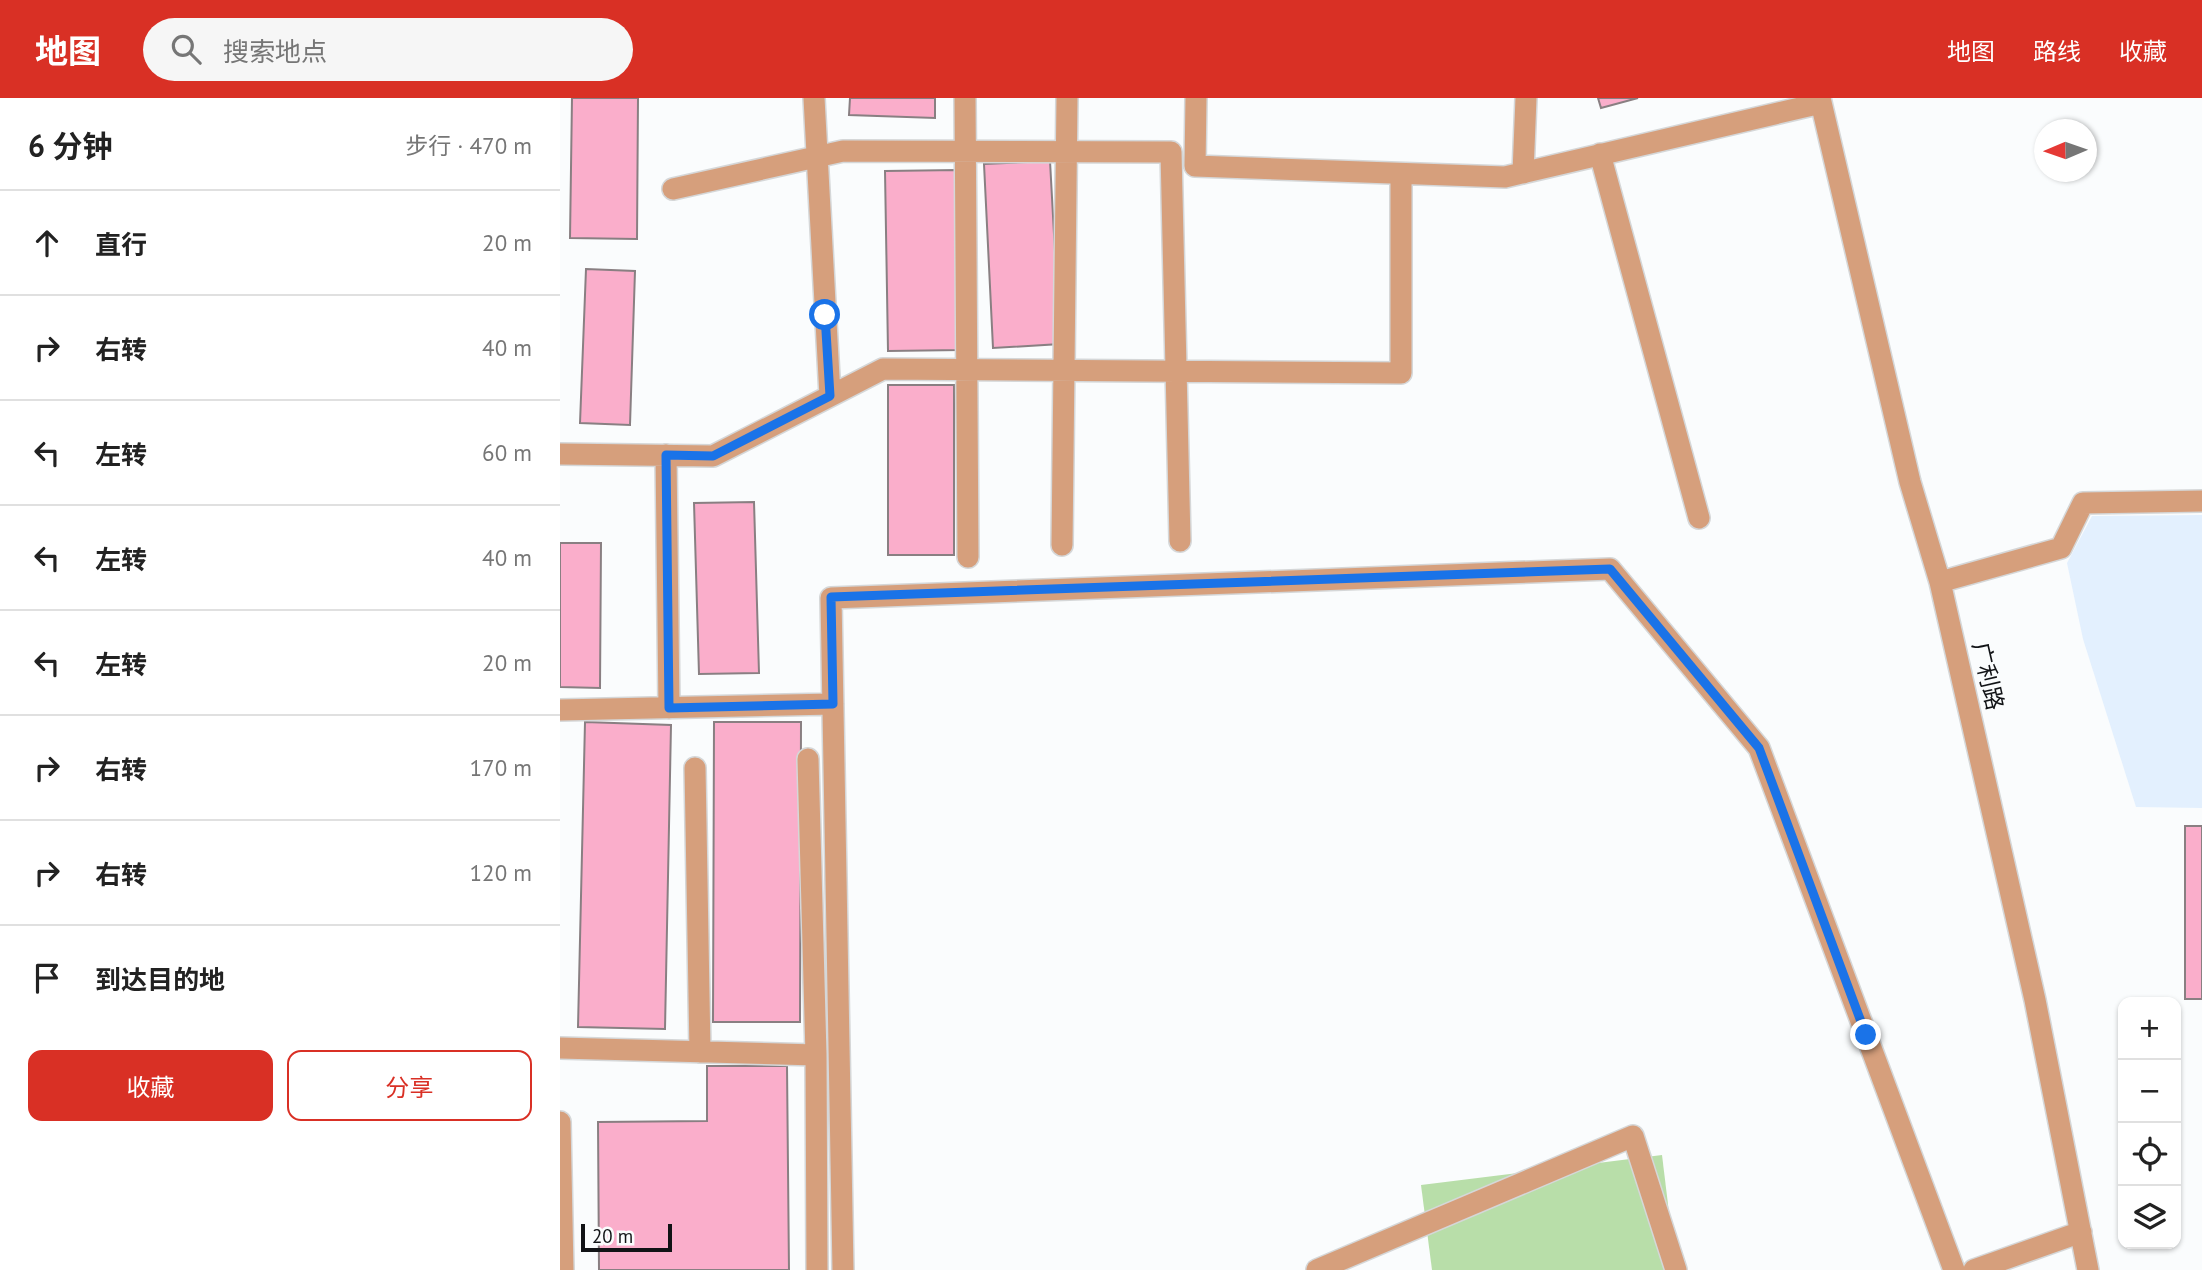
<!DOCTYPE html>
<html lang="zh">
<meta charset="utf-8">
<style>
body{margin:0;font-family:"PT Sans","Noto Sans SC",sans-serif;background:#f6f6f6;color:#222}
.controls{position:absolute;right:21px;bottom:21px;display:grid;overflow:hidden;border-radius:14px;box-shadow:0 2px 5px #0004}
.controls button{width:63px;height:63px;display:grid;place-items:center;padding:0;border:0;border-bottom:2px solid #e0e0e0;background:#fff;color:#222;font:35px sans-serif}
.compass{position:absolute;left:1474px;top:21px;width:63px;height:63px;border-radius:50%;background:#fff;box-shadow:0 2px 5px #0004;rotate:268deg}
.scale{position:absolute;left:21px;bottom:18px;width:91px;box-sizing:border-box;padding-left:7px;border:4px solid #111316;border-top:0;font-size:19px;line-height:24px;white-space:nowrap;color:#111316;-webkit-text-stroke:5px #fafcfd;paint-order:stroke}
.stop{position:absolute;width:21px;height:21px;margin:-16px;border:5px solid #1a73e8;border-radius:50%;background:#fff}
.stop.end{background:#1a73e8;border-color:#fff;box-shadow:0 2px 7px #0008}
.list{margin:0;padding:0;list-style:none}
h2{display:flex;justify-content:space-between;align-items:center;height:91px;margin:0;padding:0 28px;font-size:30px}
h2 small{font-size:23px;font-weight:400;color:#767676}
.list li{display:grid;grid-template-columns:46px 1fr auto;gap:21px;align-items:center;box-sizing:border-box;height:105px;padding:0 28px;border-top:2px solid #e0e0e0}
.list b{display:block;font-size:26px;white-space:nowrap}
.list em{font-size:23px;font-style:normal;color:#767676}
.actions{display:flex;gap:14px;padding:21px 28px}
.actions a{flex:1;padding:16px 0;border:2px solid #d93025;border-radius:14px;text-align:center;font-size:24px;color:#d93025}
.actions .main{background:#d93025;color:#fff}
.icon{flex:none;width:38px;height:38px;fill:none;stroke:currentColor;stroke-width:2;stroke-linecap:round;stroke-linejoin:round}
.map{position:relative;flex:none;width:1642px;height:1172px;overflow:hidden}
header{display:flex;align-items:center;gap:42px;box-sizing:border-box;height:98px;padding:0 35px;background:#d93025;color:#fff}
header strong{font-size:33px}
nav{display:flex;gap:38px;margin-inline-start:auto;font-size:24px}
.search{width:490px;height:63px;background:#f6f6f6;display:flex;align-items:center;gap:18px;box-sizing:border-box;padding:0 24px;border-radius:38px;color:#767676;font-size:26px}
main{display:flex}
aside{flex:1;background:#fff}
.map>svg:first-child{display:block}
.built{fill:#e3f0fe}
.green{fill:#b8dea9}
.building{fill:#faaecb;stroke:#897f82;stroke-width:2}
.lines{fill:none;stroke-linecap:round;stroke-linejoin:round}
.minor-casing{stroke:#d5d7d8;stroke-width:24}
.minor{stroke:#d69f7c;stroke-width:21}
.route{stroke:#1a73e8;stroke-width:9}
.labels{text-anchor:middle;stroke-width:6;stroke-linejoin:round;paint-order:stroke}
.street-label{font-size:23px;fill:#111316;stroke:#fafcfd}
</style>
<header>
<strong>地图</strong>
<div class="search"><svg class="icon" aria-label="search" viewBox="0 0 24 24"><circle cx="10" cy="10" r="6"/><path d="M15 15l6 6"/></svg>搜索地点</div>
<nav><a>地图</a><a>路线</a><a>收藏</a></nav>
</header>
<main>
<aside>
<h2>6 分钟<small>步行 · 470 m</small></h2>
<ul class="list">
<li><svg class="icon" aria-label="ahead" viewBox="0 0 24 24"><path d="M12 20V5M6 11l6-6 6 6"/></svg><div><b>直行</b></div><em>20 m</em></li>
<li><svg class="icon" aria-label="right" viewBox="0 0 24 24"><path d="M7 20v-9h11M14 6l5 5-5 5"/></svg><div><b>右转</b></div><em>40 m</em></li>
<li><svg class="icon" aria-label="left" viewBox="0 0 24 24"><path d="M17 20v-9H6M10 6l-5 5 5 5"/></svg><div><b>左转</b></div><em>60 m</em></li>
<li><svg class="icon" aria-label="left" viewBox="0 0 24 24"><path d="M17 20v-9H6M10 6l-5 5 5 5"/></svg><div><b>左转</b></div><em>40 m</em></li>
<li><svg class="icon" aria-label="left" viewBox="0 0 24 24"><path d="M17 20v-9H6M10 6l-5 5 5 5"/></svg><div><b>左转</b></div><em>20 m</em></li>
<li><svg class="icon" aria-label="right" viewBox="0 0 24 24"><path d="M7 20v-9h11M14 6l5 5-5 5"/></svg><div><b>右转</b></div><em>170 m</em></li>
<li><svg class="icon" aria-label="right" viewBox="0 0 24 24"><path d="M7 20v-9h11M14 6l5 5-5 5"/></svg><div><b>右转</b></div><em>120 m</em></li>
<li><svg class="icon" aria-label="arrive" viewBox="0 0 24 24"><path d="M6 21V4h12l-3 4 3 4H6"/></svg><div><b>到达目的地</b></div></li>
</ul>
<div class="actions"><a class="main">收藏</a><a>分享</a></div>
</aside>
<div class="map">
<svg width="1642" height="1172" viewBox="0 0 1642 1172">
<rect width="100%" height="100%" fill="#fafcfd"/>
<!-- built -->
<path class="built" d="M1642,417v293l-66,-1 -53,-168 -16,-76 25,-47z"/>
<!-- green -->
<path class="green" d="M1102,1057l14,115h-244l-11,-85z"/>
<!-- building -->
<path class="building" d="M12,0h66l-1,141 -67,-1z
M290,0h85v20l-86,-3z
M1038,0h40l-37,10z
M490,63l10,183 -67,4 -9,-184z
M398,72l3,180 -73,1 -3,-180z
M26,171l49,2 -5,154 -50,-2z
M328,287h66v170h-66z
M194,404l5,171 -60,1 -5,-171z
M0,445h41l-1,145 -40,-1z
M25,624l86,3 -6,304 -87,-2z
M154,624h87l-1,300h-87z
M1625,728h17v173h-17z
M147,968h80l2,204h-190l-1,-148 109,-1z"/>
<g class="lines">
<!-- minor casing -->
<g class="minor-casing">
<path id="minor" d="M254,0l16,298
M405,0l3,459
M636,0l-1,68 310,11 316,-74
M1260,0l90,384 30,100 95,418 53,270
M1040,56l99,364
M963,75l3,-75
M113,91l170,-38 328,1 9,389
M0,356l153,2 170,-87 518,4v-199
M106,357l3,253
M502,447l5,-447
M1380,484l121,-34 22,-45 119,-2
M0,612l273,-6
M248,661l8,296 1,215
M135,670l5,284
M0,950l256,7
M0,1024l3,148
M283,1172l-12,-672 779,-29 149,179 195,522
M757,1172l316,-134 43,134
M1414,1172l107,-38"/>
</g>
<!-- minor -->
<use href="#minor" class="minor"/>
</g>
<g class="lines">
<!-- route -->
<path class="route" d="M265,217l5,81 -117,60 -47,-1 3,253 164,-4 -2,-107 779,-28 149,179 107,287"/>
</g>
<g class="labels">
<!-- street labels -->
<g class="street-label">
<text transform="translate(1428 578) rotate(77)" y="8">广利路</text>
</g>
</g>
</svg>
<div class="controls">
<button>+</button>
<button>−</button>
<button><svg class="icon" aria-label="locate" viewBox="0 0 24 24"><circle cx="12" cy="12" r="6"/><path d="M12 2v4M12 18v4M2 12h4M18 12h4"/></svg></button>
<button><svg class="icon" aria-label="layers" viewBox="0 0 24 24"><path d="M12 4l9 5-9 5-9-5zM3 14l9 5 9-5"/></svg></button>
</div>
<svg class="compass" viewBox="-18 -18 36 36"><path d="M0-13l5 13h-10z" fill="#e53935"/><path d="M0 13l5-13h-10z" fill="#767676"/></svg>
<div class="scale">20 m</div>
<div class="stop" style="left:265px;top:217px"></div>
<div class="stop end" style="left:1306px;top:937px"></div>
</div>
</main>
